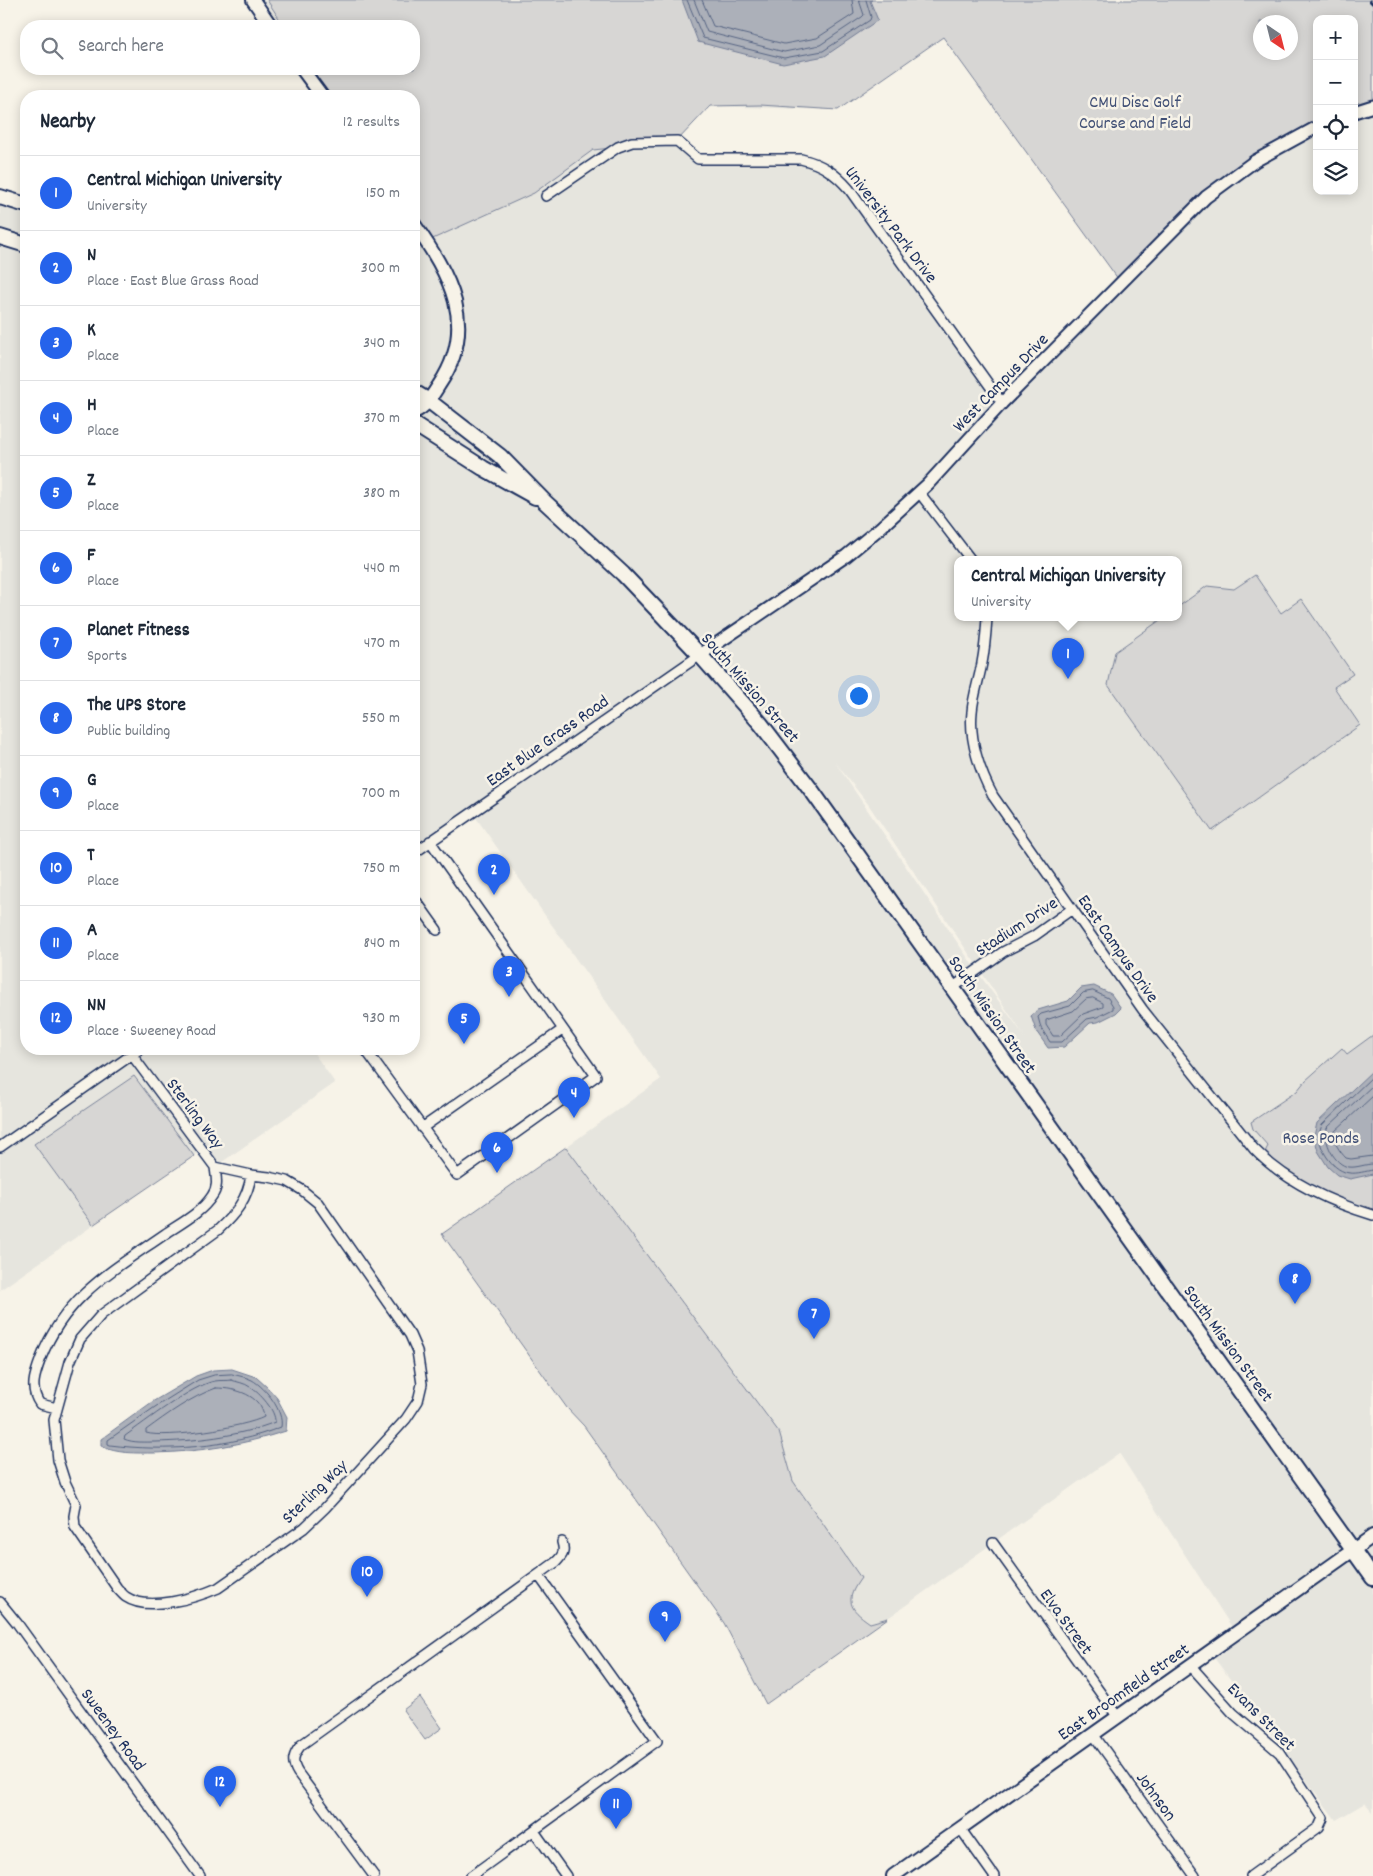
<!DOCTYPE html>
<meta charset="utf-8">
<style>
body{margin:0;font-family:Dekko,sans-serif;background:#f6f6f7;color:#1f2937}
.controls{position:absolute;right:15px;top:15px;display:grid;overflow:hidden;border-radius:10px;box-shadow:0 2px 12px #0003}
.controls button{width:45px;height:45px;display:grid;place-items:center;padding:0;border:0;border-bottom:1px solid #e0e1e3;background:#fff;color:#1f2937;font:25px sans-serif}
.compass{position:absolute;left:1253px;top:15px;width:45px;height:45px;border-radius:50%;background:#fff;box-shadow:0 2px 12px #0003;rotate:145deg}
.you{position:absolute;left:858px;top:695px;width:18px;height:18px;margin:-12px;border:4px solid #fff;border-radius:50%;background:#1a73e8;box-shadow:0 0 0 8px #1a73e833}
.badge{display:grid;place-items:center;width:32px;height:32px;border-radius:50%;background:#2563eb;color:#fff;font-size:16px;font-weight:700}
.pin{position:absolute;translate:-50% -41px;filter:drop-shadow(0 1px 2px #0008)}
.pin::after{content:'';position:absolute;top:26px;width:18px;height:15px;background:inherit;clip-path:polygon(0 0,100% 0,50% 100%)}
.popup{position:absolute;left:954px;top:556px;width:228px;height:65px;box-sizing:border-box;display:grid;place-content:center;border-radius:10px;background:#fff;filter:drop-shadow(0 1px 4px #0005);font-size:16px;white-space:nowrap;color:#747a83}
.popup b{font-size:19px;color:#1f2937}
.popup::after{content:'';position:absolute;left:50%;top:100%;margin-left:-10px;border:10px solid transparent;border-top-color:#fff}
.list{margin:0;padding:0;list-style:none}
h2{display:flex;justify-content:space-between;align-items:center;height:65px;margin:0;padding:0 20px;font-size:21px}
h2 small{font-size:16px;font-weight:400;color:#747a83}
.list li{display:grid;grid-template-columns:32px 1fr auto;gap:15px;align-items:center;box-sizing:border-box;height:75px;padding:0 20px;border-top:1px solid #e0e1e3}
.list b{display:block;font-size:19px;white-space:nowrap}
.list p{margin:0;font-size:16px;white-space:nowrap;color:#747a83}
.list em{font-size:16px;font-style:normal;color:#747a83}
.icon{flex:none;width:28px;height:28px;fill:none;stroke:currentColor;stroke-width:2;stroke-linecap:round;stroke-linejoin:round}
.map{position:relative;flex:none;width:1373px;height:1876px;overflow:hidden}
.search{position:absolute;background:#fff;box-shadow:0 2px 12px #0003;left:20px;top:20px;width:400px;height:55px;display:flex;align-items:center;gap:12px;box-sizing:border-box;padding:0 18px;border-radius:20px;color:#747a83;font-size:19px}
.panel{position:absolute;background:#fff;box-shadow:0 2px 12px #0003;left:20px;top:90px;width:400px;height:965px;border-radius:20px}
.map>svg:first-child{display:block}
.built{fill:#e6e5de;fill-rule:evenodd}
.green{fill:#d7d6d4;stroke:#798299;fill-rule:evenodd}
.water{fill:#acb0b9;stroke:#727c95}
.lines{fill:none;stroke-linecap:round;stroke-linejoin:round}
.shore{stroke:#556382;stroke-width:1}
.minor-casing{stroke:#1b2f5e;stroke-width:12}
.tertiary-casing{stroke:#1b2f5e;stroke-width:15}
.secondary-casing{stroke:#1b2f5e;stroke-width:16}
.primary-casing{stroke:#1b2f5e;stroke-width:18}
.minor{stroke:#f7f3e8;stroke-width:9}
.tertiary{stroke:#f7f3e8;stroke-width:11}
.secondary{stroke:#f7f3e8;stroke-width:12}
.primary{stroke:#f7f3e8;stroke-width:14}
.rail{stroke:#1b2f5e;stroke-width:2.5;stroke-dasharray:8 4;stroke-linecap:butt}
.labels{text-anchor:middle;stroke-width:5;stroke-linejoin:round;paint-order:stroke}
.park-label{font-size:18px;fill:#415076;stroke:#f7f3e8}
.street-label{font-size:18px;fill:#1b2f5e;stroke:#f7f3e8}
</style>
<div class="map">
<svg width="1373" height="1876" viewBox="0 0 1373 1876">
<rect width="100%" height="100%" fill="#f7f3e8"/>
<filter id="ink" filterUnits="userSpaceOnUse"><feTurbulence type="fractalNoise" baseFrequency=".02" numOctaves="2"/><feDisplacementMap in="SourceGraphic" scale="10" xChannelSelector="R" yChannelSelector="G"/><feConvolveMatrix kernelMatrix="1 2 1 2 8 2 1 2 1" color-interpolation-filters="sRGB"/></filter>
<g filter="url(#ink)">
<!-- built -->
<path class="built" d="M262,0h1111v1812l-8,-9 -29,17 -127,-169 26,-19 -116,-179 -231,165 -18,5 -15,-10 -5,-15 2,-8 9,-12 -68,-97 -14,-49 -213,-285 95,-68 -189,-267 -58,41v-606l12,-5 -12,-146h-92l-20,-27h112v-43h-139zM1317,19h37v172h-37zM1260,22h30v30h-30zM943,37l178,246 -119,120 -165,-227 -36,-17h-103l-20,-18 32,-35 128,4zM958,560h220v58h-220zM835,762l33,42 157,233 -49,-67z
M0,205l26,10v834h285l24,34 -120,84 -12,-18 -203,141z"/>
<!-- green -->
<path class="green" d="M267,0h1106v109l-19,7v-97h-37v111l-103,61 -93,92 -178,-246 -105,73 -78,-5 -50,1 -33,35 -84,9 -59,43 -108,49 -12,-19v-127h-84l-18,-27h102v-43h-130zM1260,22h30v30h-30z
M1255,575l26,38 20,-14 52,75 -19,13 26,38 -148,106 -104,-146 7,-33 48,-34h15v-11l29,-21 27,3z
M1373,1035v179l-32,-9 -79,-47 6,-12 -15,-17 -2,-7 46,-31 8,-10 37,-33 5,6z
M134,1076l60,80 -101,69 -59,-81z
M566,1147l213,285 14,49 68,97c-16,22 -13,30 9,45l18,-5 -122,86 -42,-81 -140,-197 -17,-18 -125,-174z
M420,1697l22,31 -17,12 -22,-30z"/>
<!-- water -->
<path class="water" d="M682,0h190l-2,1 8,19 -53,36 -42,8 -85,-22z
M1094,986l17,8 10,14 -5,5 -18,9 -8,1 -26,24 -16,1 -12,-17 -5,-15 7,-6 30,-9 13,-13z
M1373,1070v104l-23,5 -13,-4 -9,-8 -10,-16 -4,-15 3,-13z
M232,1369l24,8 12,11 9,10 10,19 -1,14c-44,14 -86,21 -132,22 -17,0 -38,1 -53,-7v-7l51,-37 44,-26 17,-6z"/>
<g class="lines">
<!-- shore -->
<path class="shore" d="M687,0l16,38 81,20 39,-7 47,-31 1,-3 -5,-17
M694,0l13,32 77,20 36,-7 42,-28 2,-2 -5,-15
M702,0l11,26 71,18 33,-6 37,-24 -2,-14
M1093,991l15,7 5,8v3l-16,8 -10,2 -25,23h-12l-9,-14 -3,-11 3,-3 29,-8 13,-13z
M1093,998l10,5v4l-20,7 -23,22h-7l-7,-11v-5l27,-9 13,-12z
M1373,1076l-51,49c-1,3 -3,8 -3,11 1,15 15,36 31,37 7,1 16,-2 23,-3
M1373,1085l-46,43c-4,13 7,37 22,39 8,1 16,-3 24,-3
M1373,1096l-39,36c-2,9 6,20 12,26l5,1 22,-3
M232,1374c7,2 14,3 20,6 14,8 32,31 29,47 -52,21 -116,25 -171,18l-2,-1v-4l47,-33 43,-27 16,-5z
M231,1380c6,2 14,3 19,7 10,6 26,24 25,35 -38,15 -80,19 -120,20 -10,0 -22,1 -31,-3l1,-3c20,-14 67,-51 90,-55 5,-1 11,0 16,-1z
M216,1388c20,0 45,7 48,29 -19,10 -98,22 -118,16v-3c22,-16 45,-33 70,-42z"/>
<!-- minor casing -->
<g class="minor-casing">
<path id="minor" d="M546,196l72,-49 14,-5 45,-1 21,18h103c21,5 34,14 48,30l153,214
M919,492l52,68
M987,618c-1,15 -2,30 -5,45 -3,17 -9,33 -10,49 -3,28 8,60 21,84l150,214 111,139c32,33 76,53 119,66
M414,853l286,-198
M414,903l3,-1 20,28
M952,988l51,-36 31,-16 38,-27
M365,1049l92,126 139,-99 -166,-235
M132,1055l83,112 36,8 18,2 18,4 15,9 16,13 92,132 7,16 5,33 -4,17 -12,18 -81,89 -21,20 -86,60c-23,10 -70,24 -92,9 -3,-2 -6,-6 -9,-9l-42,-61 -1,-11 2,-11 -11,-23 -7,-22 -4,-40 16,-58 10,-23 21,-24 117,-85c17,-16 30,-31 33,-55
M422,1128l140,-98
M0,1147l140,-98
M57,1408l-17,-4c-11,-15 -5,-30 1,-46 24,-62 72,-88 124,-124 16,-11 36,-21 47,-38 7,-9 4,-19 3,-29
M993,1543l124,173
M0,1602l17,21 183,253
M1190,1665l43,48 47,40 43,65 -4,9 -68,49
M1093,1734l102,142
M960,1828l34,48
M534,1831l32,45
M374,1876l-76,-103c-7,-11 -5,-18 3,-28l255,-183c7,-7 9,-10 6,-20
M471,1876l186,-135 -118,-165"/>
</g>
<!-- tertiary casing -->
<g class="tertiary-casing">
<path id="tertiary" d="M1354,112l19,-6
M700,655l146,-99 34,-28 48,-44 74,-81 204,-206 49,-36 62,-34"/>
</g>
<!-- secondary casing -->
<g class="secondary-casing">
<path id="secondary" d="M253,0l18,26
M302,69l20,27
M414,224c36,51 65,102 25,161 -7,11 -13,22 -25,27
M893,1876l480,-340"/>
</g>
<!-- primary casing -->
<g class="primary-casing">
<path id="primary" d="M0,197l26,8
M0,237l26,8
M414,392l15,9 71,55 45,46 78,72 77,81 61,69 51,67 561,787
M414,424l69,44 52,29"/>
</g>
<!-- minor -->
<use href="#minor" class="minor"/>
<!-- tertiary -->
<use href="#tertiary" class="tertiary"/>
<!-- secondary -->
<use href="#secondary" class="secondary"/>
<!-- primary -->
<use href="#primary" class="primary"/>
<!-- rail -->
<path class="rail" d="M1369,0l4,4"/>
</g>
</g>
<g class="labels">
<!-- park labels -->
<g class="park-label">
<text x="1135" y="107">CMU Disc Golf<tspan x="1135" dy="21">Course and Field</tspan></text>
<text x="1321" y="1143">Rose Ponds</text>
</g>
<!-- street labels -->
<g class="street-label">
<text transform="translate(892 224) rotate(53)" y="6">University Park Drive</text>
<text transform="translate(1000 382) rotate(-46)" y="6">West Campus Drive</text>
<text transform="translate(751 687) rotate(49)" y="6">South Mission Street</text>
<text transform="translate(547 740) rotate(-35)" y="6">East Blue Grass Road</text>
<text transform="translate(1016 926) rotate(-33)" y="6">Stadium Drive</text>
<text transform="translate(1119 948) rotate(55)" y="6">East Campus Drive</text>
<text transform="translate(993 1014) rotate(55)" y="6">South Mission Street</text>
<text transform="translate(196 1113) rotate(53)" y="6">Sterling Way</text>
<text transform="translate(1229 1343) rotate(54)" y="6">South Mission Street</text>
<text transform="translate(314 1491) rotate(-44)" y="6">Sterling Way</text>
<text transform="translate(1067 1621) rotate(54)" y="6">Elva Street</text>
<text transform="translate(1123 1691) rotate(-35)" y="6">East Broomfield Street</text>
<text transform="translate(1262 1716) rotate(45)" y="6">Evans Street</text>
<text transform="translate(114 1729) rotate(54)" y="6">Sweeney Road</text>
<text transform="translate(1157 1796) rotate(54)" y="6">Johnson</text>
</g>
</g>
</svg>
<div class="controls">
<button>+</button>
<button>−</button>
<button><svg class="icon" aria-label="locate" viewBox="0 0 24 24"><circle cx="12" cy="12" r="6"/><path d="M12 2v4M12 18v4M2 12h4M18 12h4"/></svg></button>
<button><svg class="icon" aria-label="layers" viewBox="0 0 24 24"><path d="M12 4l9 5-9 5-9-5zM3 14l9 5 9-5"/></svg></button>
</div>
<svg class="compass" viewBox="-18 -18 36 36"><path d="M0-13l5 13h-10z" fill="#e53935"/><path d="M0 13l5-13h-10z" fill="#747a83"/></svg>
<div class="you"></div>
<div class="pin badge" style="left:1068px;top:679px">1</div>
<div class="popup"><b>Central Michigan University</b>University</div>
<div class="pin badge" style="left:494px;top:895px">2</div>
<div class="pin badge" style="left:509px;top:997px">3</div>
<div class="pin badge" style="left:574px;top:1118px">4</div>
<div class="pin badge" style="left:464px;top:1044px">5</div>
<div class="pin badge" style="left:497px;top:1173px">6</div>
<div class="pin badge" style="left:814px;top:1339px">7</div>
<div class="pin badge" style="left:1295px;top:1304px">8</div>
<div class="pin badge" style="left:665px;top:1642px">9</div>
<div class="pin badge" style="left:367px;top:1597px">10</div>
<div class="pin badge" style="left:616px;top:1829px">11</div>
<div class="pin badge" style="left:220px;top:1807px">12</div>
<div class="search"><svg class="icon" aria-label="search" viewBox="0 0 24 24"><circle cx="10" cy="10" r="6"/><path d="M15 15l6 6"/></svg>Search here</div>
<section class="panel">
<h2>Nearby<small>12 results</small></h2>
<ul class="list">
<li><span class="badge">1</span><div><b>Central Michigan University</b><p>University</p></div><em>150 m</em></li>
<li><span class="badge">2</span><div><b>N</b><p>Place · East Blue Grass Road</p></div><em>300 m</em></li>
<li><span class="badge">3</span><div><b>K</b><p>Place</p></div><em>340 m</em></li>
<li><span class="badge">4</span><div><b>H</b><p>Place</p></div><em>370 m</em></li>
<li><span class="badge">5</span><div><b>Z</b><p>Place</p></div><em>380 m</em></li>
<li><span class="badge">6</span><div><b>F</b><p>Place</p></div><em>440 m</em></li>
<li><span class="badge">7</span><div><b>Planet Fitness</b><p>Sports</p></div><em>470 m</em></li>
<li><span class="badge">8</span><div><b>The UPS Store</b><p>Public building</p></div><em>550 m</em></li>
<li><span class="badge">9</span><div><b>G</b><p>Place</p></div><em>700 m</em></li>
<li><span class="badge">10</span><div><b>T</b><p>Place</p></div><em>750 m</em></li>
<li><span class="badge">11</span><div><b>A</b><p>Place</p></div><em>840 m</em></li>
<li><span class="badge">12</span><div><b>NN</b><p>Place · Sweeney Road</p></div><em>930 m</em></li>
</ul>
</section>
</div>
